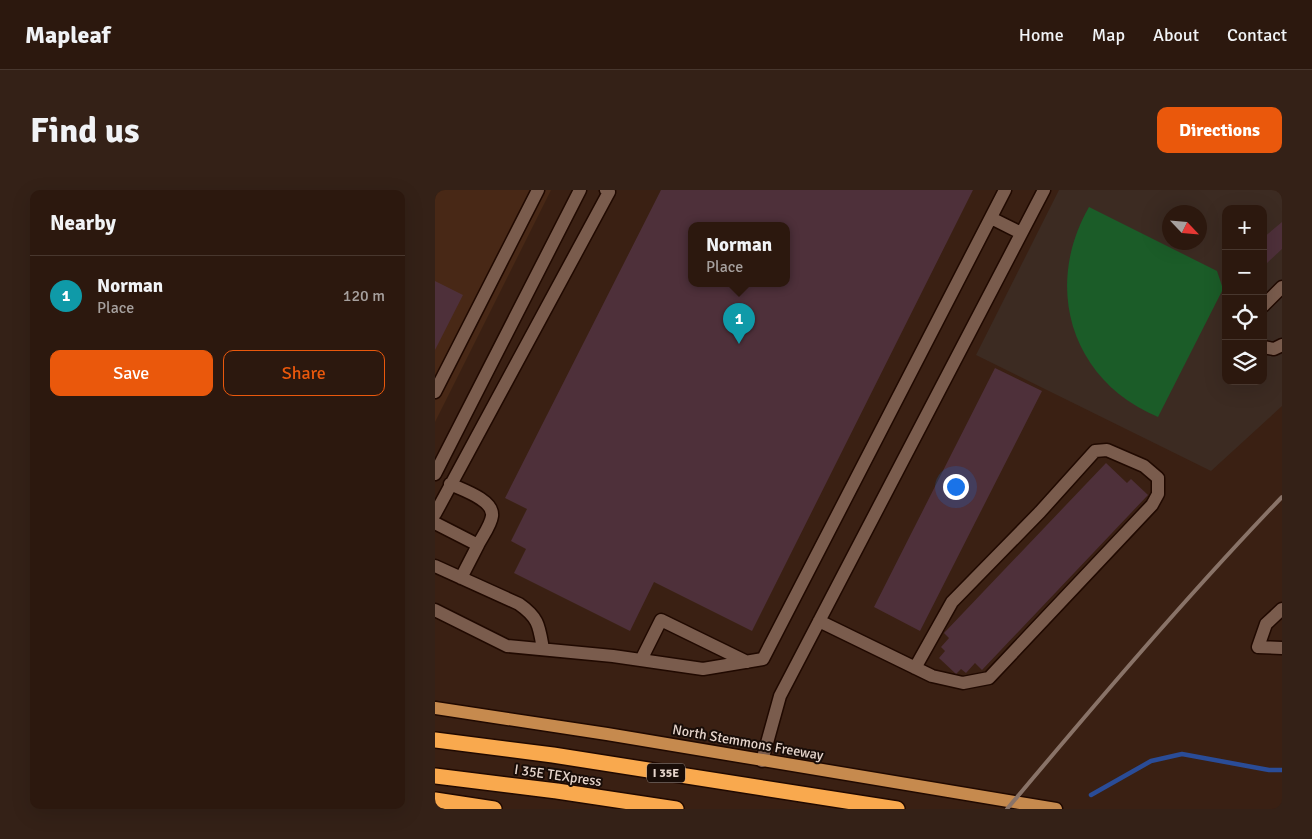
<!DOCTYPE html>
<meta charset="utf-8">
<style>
body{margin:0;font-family:Signika,sans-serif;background:#342117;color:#f1f3f6}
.controls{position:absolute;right:15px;top:15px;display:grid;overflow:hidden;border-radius:10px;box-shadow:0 5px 20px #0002}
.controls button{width:45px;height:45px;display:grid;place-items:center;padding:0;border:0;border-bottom:1px solid #48372e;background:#2c180e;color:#f1f3f6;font:25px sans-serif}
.compass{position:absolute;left:727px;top:15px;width:45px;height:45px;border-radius:50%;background:#2c180e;box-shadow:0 5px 20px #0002;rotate:116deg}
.you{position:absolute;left:520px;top:296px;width:18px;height:18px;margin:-12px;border:4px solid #fff;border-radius:50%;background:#1a73e8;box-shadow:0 0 0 8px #1a73e833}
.badge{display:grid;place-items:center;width:32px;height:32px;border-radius:50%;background:#ea580c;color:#fff;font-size:16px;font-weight:700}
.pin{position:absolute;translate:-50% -41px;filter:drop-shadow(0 1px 2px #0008)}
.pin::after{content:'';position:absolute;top:26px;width:18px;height:15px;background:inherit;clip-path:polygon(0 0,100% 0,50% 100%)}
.popup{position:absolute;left:253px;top:32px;width:102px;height:65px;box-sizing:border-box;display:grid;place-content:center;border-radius:10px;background:#2c180e;filter:drop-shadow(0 1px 4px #0005);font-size:16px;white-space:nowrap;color:#a6a09e}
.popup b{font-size:19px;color:#f1f3f6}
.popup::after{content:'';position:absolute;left:50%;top:100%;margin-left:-10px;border:10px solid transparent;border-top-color:#2c180e}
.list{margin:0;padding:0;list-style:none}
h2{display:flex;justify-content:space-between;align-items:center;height:65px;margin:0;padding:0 20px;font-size:21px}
h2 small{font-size:16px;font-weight:400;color:#a6a09e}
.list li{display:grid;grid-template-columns:32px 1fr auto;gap:15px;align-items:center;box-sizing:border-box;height:80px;padding:0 20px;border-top:1px solid #48372e}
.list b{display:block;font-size:19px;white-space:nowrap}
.list p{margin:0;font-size:16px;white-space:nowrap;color:#a6a09e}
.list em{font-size:16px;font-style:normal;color:#a6a09e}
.actions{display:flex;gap:10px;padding:15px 20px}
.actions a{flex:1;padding:11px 0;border:1px solid #ea580c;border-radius:10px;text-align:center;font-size:18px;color:#ea580c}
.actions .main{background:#ea580c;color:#fff}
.icon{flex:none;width:28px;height:28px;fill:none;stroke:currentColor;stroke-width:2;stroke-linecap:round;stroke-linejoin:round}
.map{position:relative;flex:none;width:847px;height:619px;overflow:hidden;border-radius:10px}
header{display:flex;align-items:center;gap:30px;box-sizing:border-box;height:70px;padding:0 25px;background:#2c180e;border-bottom:1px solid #48372e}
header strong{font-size:24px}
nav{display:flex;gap:28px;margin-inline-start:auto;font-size:18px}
.intro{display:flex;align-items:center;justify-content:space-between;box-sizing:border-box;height:120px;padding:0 30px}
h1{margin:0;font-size:35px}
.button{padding:12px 22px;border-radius:10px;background:#ea580c;color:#fff;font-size:18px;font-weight:700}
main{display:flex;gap:30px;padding:0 30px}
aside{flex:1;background:#2c180e;border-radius:10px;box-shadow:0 5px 20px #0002}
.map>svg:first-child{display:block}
.built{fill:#482816}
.education{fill:#3c2b22;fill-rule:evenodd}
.green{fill:#1b5c28}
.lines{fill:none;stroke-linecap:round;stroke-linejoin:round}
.stream{stroke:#2a4c97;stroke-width:4.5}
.building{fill:#4e303a;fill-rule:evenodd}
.minor-casing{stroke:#200900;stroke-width:15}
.major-casing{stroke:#200900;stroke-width:15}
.highway-casing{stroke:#200900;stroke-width:18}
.minor{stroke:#7a5c4d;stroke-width:12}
.major{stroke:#c68a4e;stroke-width:12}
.highway{stroke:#f9a94e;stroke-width:15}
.rail{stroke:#897368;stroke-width:4}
.labels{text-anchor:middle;stroke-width:4;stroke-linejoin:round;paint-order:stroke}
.shield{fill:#190d08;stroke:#a89991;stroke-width:1}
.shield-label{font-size:12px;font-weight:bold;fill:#e6d5cc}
.street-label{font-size:14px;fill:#e6d5cc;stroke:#190d08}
</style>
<header>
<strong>Mapleaf</strong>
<nav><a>Home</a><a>Map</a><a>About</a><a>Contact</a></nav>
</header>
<div class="intro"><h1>Find us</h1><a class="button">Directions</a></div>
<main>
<aside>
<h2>Nearby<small></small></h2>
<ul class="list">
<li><span class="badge" style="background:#0f9aa8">1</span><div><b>Norman</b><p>Place</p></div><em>120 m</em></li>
</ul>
<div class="actions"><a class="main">Save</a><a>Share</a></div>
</aside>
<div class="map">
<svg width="847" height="619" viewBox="0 0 847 619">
<rect width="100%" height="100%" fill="#3a2013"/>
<!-- built -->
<path class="built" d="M0,0h116l-116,232z"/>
<!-- education -->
<path class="education" d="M624,0h223v216l-71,65 -235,-116zM791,19h37v172h-37zM734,22h30v30h-30z"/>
<!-- green -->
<path class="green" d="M654,17l128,64 6,18 -65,128c-87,-36 -115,-130 -69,-210z"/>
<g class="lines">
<!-- stream -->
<path class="stream" d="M656,605l60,-34 31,-7 87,16h13"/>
</g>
<!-- building -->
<path class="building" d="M226,0h312l-221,441 -98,-49 -24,49 -116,-58 12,-24 -15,-8 16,-32 -22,-11zM256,35h96v58h-96z
M847,32v27l-16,15 -3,-4v-22z
M0,91l28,14 -28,55z
M560,178l47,23 -122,240 -46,-24z
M671,273l21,20 4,-4 17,16 -166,175 -7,-7 -9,10 -5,-4 -5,5 -17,-16 6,-7 -4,-4 8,-9 -5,-5z"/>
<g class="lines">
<!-- minor casing -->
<g class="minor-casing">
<path id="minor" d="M556,28l30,15
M828,116l19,-19
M828,157l11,2 8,-4
M0,202l103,-202
M0,284l145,-284
M15,294c13,6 44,16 42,32 -1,9 -10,21 -14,29
M0,324l174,-322 -3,-2
M0,333l43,22 -17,33
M0,376l84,38c20,14 20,22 24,45
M847,419l-16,15 -8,23 24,1
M0,420l72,36 106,10 90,13 60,-10 242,-469
M384,431l113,55 31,7 26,-5 163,-173 6,-11v-16l-14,-12 -37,-16 -12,1 -55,61 -88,90 -37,66
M206,470l20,-40 86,42
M327,571l18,-65 264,-506"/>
</g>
<!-- major casing -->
<g class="major-casing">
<path id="major" d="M0,518l172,26 449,75"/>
</g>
<!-- highway casing -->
<g class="highway-casing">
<path id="highway" d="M0,550l118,15 344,54
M0,586l122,15 119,18
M0,610l59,9"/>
</g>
<!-- minor -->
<use href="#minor" class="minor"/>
<!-- major -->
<use href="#major" class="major"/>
<!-- highway -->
<use href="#highway" class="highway"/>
<!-- rail -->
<path class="rail" d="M572,619c89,-106 179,-212 275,-312"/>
</g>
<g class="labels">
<!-- shield labels -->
<rect class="shield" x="212" y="573.5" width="38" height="19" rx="4"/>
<g class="shield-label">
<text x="231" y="587">I 35E</text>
</g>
<!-- street labels -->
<g class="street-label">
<text transform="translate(313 552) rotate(10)" y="5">North Stemmons Freeway</text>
<text transform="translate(123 585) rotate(8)" y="5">I 35E TEXpress</text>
</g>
</g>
</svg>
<div class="controls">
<button>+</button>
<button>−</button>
<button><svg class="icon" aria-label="locate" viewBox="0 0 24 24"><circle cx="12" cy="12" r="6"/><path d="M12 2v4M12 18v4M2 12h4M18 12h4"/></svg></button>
<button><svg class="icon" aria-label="layers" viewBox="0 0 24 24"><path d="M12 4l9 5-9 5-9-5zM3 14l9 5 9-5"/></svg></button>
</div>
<svg class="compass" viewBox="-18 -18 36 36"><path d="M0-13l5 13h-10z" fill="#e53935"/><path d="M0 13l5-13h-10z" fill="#a6a09e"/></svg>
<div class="you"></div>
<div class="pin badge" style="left:304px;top:154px;background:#0f9aa8">1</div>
<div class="popup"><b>Norman</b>Place</div>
</div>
</main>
